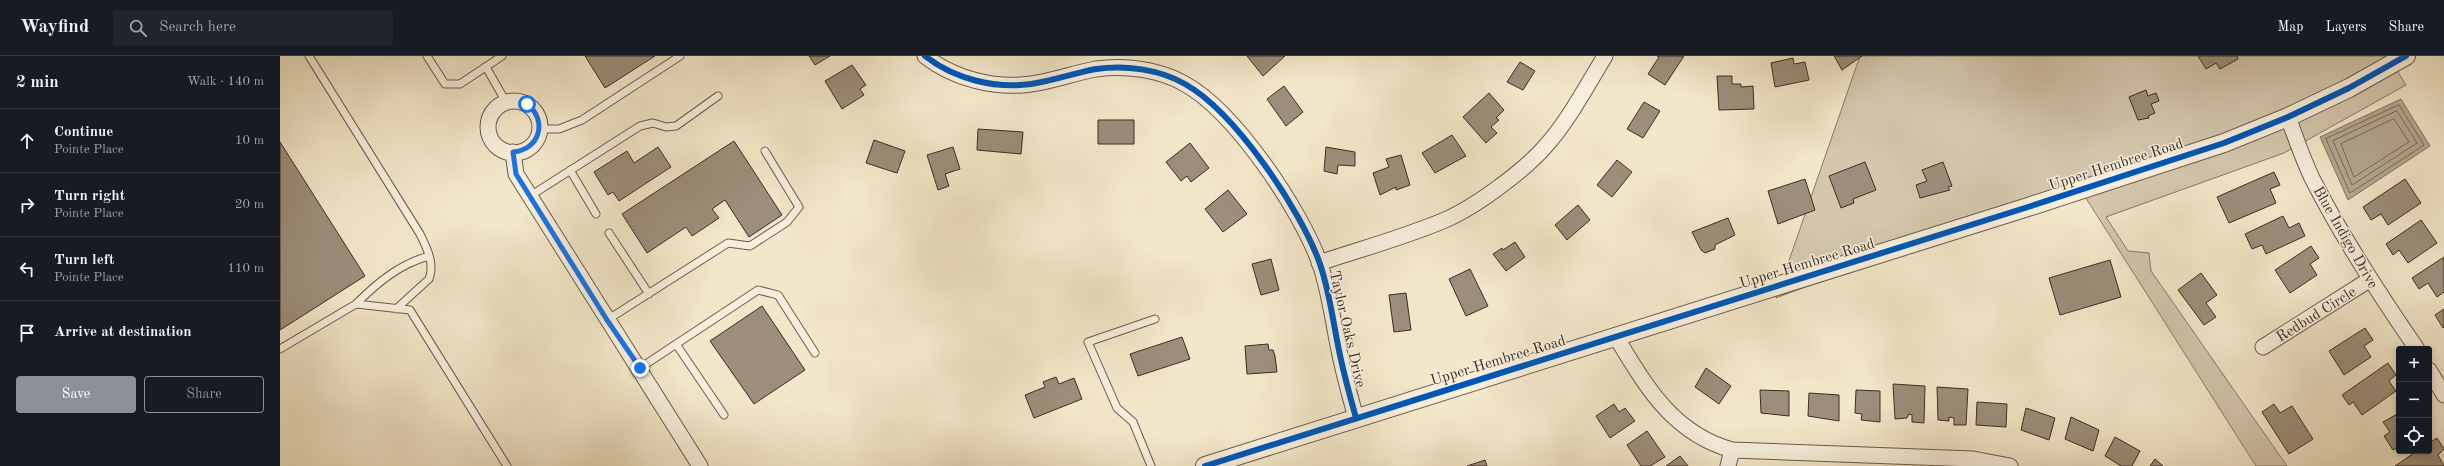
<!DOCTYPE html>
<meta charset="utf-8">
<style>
body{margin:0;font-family:"Old Standard TT",serif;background:#20242c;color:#f1f3f6}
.controls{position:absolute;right:12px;bottom:12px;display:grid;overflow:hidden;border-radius:4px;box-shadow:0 2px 6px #0003}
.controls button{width:36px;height:36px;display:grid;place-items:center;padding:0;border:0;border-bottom:1px solid #363941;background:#171b24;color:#f1f3f6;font:20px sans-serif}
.stop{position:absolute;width:12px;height:12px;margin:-9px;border:3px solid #1a73e8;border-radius:50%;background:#fff}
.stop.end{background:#1a73e8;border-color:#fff;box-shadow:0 1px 4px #0008}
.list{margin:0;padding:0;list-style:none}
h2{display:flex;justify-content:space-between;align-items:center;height:52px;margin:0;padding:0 16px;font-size:17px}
h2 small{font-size:13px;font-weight:400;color:#9ea1a6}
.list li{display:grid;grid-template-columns:26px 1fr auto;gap:12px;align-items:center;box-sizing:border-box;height:64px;padding:0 16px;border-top:1px solid #363941}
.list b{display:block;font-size:15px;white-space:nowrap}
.list p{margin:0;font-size:13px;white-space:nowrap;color:#9ea1a6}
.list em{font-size:13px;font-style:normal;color:#9ea1a6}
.actions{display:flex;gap:8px;padding:12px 16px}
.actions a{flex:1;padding:9px 0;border:1px solid #8c9099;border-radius:4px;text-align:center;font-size:14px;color:#8c9099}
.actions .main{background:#8c9099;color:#fff}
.icon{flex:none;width:22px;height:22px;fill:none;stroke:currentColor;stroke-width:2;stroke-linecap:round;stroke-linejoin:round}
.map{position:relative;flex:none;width:2164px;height:410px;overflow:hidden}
header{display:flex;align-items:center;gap:24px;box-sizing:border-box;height:56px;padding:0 20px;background:#171b24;border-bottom:1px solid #363941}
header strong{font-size:19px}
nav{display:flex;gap:22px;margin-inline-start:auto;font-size:14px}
.search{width:280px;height:36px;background:#20242c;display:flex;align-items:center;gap:10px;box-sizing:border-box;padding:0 14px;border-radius:4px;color:#9ea1a6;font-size:15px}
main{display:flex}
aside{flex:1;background:#171b24}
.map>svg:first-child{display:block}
.green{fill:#d4c7ad;stroke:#887a68}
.water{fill:#b5a891;stroke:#857765}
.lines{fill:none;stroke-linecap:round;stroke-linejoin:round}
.shore{stroke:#796a5a;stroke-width:1}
.building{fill:#9c8e7a;stroke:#3d2d24}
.service-casing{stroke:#6a5c4d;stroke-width:9}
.minor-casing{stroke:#6a5c4d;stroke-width:17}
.tertiary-casing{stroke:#6a5c4d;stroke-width:20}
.service{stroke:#f7efdc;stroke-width:7}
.minor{stroke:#f7efdc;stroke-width:15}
.tertiary{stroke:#f7efdc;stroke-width:18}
.cycleway-casing{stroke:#f7efdc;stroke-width:8}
.cycleway{stroke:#0057b8;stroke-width:6}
.route{stroke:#1a73e8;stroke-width:5}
.labels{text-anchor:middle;stroke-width:3;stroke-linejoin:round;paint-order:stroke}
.street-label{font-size:15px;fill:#3d2d24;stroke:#f7efdc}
</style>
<header>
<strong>Wayfind</strong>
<div class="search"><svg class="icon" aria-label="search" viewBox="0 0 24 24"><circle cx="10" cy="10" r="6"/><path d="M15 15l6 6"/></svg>Search here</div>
<nav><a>Map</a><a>Layers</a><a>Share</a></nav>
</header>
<main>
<aside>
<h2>2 min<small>Walk · 140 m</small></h2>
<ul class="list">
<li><svg class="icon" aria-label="ahead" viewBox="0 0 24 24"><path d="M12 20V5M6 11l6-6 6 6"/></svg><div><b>Continue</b><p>Pointe Place</p></div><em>10 m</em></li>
<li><svg class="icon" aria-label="right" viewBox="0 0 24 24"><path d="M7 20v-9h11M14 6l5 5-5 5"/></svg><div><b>Turn right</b><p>Pointe Place</p></div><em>20 m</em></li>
<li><svg class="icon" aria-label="left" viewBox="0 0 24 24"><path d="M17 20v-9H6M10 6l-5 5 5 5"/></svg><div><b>Turn left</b><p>Pointe Place</p></div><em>110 m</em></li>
<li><svg class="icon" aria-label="arrive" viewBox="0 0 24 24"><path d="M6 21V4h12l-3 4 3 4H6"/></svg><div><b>Arrive at destination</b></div></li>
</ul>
<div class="actions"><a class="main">Save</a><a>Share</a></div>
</aside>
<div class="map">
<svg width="2164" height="410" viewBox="0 0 2164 410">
<rect width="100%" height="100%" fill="#f3e7c9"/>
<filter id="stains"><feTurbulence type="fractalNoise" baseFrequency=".005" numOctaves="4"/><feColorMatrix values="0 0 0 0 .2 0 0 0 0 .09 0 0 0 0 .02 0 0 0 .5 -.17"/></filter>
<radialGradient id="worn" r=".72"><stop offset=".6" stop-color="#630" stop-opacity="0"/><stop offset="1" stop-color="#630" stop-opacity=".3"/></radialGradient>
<!-- green -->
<path class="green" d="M1580,0h528l18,29 -122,68 -178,64 22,34 21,2 2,18 136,195h-31l-179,-282 -301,114z"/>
<!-- water -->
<path class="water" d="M2121,43l29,47 -82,54 -28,-63z"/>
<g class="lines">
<!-- shore -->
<path class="shore" d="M2119,49l25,40 -74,48 -24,-54z
M2117,55l20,32 -65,42 -19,-44z
M2114,63l15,23 -55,35 -13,-33z"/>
</g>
<!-- building -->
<path class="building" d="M305,0h70l-50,32z
M529,0h21l-15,9z
M967,0h38l-22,20z
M1377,0h27l-19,29 -17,-11 11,-17z
M1554,0h28l-20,14z
M1918,0h39l1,3 -18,10 -4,-6 -10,6z
M1513,2l1,6 11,-2 4,18 -34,7 -4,-24z
M1240,6l15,9 -12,19 -16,-8z
M572,9l14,20 -6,4 4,6 -22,14 -17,-28z
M1437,20h15v8h9v3l12,-1 1,23 -35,1z
M1004,30l19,26 -17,14 -19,-27z
M1866,34l2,6 8,-3 3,8 -8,3 4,9 -7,3 1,2 -11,2 -9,-23z
M1209,37l15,17 -8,8 3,2 -8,7 6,6 -11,10 -23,-26z
M1364,46l16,9 -17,27 -16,-9z
M818,64h36v24h-36z
M698,73l45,3 -2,22 -44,-4z
M1172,79l14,21 -31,17 -13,-20z
M594,84l31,11 -8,22 -31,-10z
M454,85l48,74 -33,22 -24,-37 -13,9 7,9 -27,18 -6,-9 -39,26 -25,-39z
M0,86l85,134 -85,54z
M910,87l19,25 -18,14 -4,-6 -6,5 -15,-19z
M378,91l13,20 -52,34 -6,-9 -5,3 -14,-23 33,-21 7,12z
M673,91l7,22 -15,5 4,12 -11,4 -11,-35z
M1046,91l29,5v14l-17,-1 -1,9 -13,-3z
M1121,99l9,30 -14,5v-3l-16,8 -7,-22 16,-6 -3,-8z
M1337,104l15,12 -20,25 -15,-12z
M1585,106l11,28 -23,9 1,4 -13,5 -12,-32z
M1663,106l9,24 -4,1 2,3 -30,8 -4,-13 11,-4 -5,-11z
M1994,116l6,13 -10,4 6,14 -47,20 -12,-26z
M1525,123l10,31 -37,14 -10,-33z
M2125,123l16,24 -33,22 -7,-11 -10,6 -8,-13z
M948,134l19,24 -24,18 -18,-23z
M1298,149l12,15 -23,20 -12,-15z
M2003,160l6,12 10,-5 6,13 -39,18 -4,-9 -10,4 -7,-15z
M1448,162l7,17 -20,10v4l-10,4 -4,-3 -9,-18z
M2141,164l16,23 -29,20 -9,-13 -6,5 -7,-11z
M1235,186l10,15 -19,14 -13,-17 9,-6 1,2z
M2031,190l8,12 -9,6 7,11 -27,18 -15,-23z
M2164,201v35l-7,5 -9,-14 -9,6 -7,-11z
M991,203l8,31 -18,5 -9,-31z
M1830,204l11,37 -61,18 -11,-37z
M1190,213l18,37 -22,10 -17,-37z
M1921,217l16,22 -11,8 10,14 -12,8 -26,-35z
M1126,237l5,37 -17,2 -5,-37z
M482,250l43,64 -51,34 -44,-63z
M2164,253v18l-1,1 -8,-13z
M2085,272l8,12 -9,6 7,11 -27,18 -15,-24z
M902,281l8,22 -52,17 -8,-22z
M988,288l1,6h4l2,6 2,16 -30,2 -2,-28z
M2108,307l8,12 -7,6 7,10 -34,24 -9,-13 -4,3 -7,-10z
M1426,312l25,18 -12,18 -24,-17z
M776,321l3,7 15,-6 8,21 -48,19 -9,-23 20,-8 -2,-5z
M1613,328l32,2 -1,37 -12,-1v-7l-3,-1 -2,4 -12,1z
M1657,331l31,2 -2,36h-12v-7l-5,-1v4l-11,-1z
M1480,334l29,1v25l-28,-3z
M1576,334l24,1v31l-19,-2 1,-6 -7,-1z
M1529,337l30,2v26l-31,-5z
M1697,346l30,2 -1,23 -30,-2z
M1334,348l5,8 6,-4 10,13 -25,17 -14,-22z
M1994,348l6,9 12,-7 21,33 -24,15 -27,-42z
M1746,352l29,10 -6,22 -28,-10z
M2119,357v34l-6,3 -9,-14 6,-4 -7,-10z
M1791,361l28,13 -6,21 -28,-12z
M1367,375l18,26 -15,9h-9l-14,-21z
M1835,381l25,14 -8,15h-11l-16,-10z
M2157,382l7,11 -6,6 6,11h-49l22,-15h12v-8z
M1400,400l8,10h-22z
M1875,403l8,7h-13z
M1205,404l2,6h-20z"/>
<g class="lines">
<!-- service casing -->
<g class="service-casing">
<path id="service" d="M29,0l111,178c7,14 15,30 9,45l-33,30
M147,0l18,28h15l42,-28
M206,11l20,35
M260,73h19l23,-9 98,-64
M290,114l26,44
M250,140l110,-70 13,-3 13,4 10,-1 42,-30
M329,177l40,61
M76,248c22,-22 44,-40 73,-48
M327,264l121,-77 22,3 37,-24 12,-15 -34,-56
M396,288l48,71
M0,293l76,-45 54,6 97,156
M360,312l118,-78 20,5 37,58
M871,410l-18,-44 -16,-14 -29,-66 67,-23"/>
</g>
<!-- minor casing -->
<g class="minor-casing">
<path id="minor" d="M645,0c29,23 70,33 106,28 22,-3 43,-11 65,-15 29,-4 63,0 89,15 50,28 116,126 135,180 11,32 14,67 22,100 4,18 9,36 14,54
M208 71a26 26 0 1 1 52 0a26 26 0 1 1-52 0Z
M2008,61c8,21 15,43 25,63 30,59 66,114 104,169
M233,96l3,22 184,292
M1039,207c42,-14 86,-26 126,-43 30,-13 76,-47 98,-71 25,-27 43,-62 62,-93
M1336,281c30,49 56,96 116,113l241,9 37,7
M1983,291l106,-67
M2149,314l15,25
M1448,410l4,-16"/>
</g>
<!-- tertiary casing -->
<g class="tertiary-casing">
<path id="tertiary" d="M925,410l823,-259 196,-64 64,-26 61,-29 57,-32"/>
</g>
<!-- service -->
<use href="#service" class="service"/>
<!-- minor -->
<use href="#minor" class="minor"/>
<!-- tertiary -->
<use href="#tertiary" class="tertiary"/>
<!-- cycleway casing -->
<g class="cycleway-casing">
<path id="cycleway" d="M645,0c29,23 70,33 106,28 22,-3 43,-11 65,-15 29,-4 63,0 89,15 50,28 116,126 135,180 11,32 14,67 22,100 4,18 9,36 14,54
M925,410l823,-259 196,-64 64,-26 61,-29 57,-32"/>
</g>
<!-- cycleway -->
<use href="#cycleway" class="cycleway"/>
</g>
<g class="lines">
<!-- route -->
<path class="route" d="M247,48c21,16 13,46 -14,48l3,22 91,146 33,48"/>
</g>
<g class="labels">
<!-- street labels -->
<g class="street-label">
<text transform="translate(1836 108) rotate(-18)" y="5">Upper Hembree Road</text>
<text transform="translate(2066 181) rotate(60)" y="5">Blue Indigo Drive</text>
<text transform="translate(1527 207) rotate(-17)" y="5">Upper Hembree Road</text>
<text transform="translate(2036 258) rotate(-32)" y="5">Redbud Circle</text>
<text transform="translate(1068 273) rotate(77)" y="5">Taylor Oaks Drive</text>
<text transform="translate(1218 304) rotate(-17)" y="5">Upper Hembree Road</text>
</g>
</g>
<rect width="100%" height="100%" filter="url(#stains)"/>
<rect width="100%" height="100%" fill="url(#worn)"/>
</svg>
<div class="controls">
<button>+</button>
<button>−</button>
<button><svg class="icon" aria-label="locate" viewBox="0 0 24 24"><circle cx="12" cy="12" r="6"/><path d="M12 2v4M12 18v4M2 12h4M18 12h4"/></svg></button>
</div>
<div class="stop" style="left:247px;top:48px"></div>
<div class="stop end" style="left:360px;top:312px"></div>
</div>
</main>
